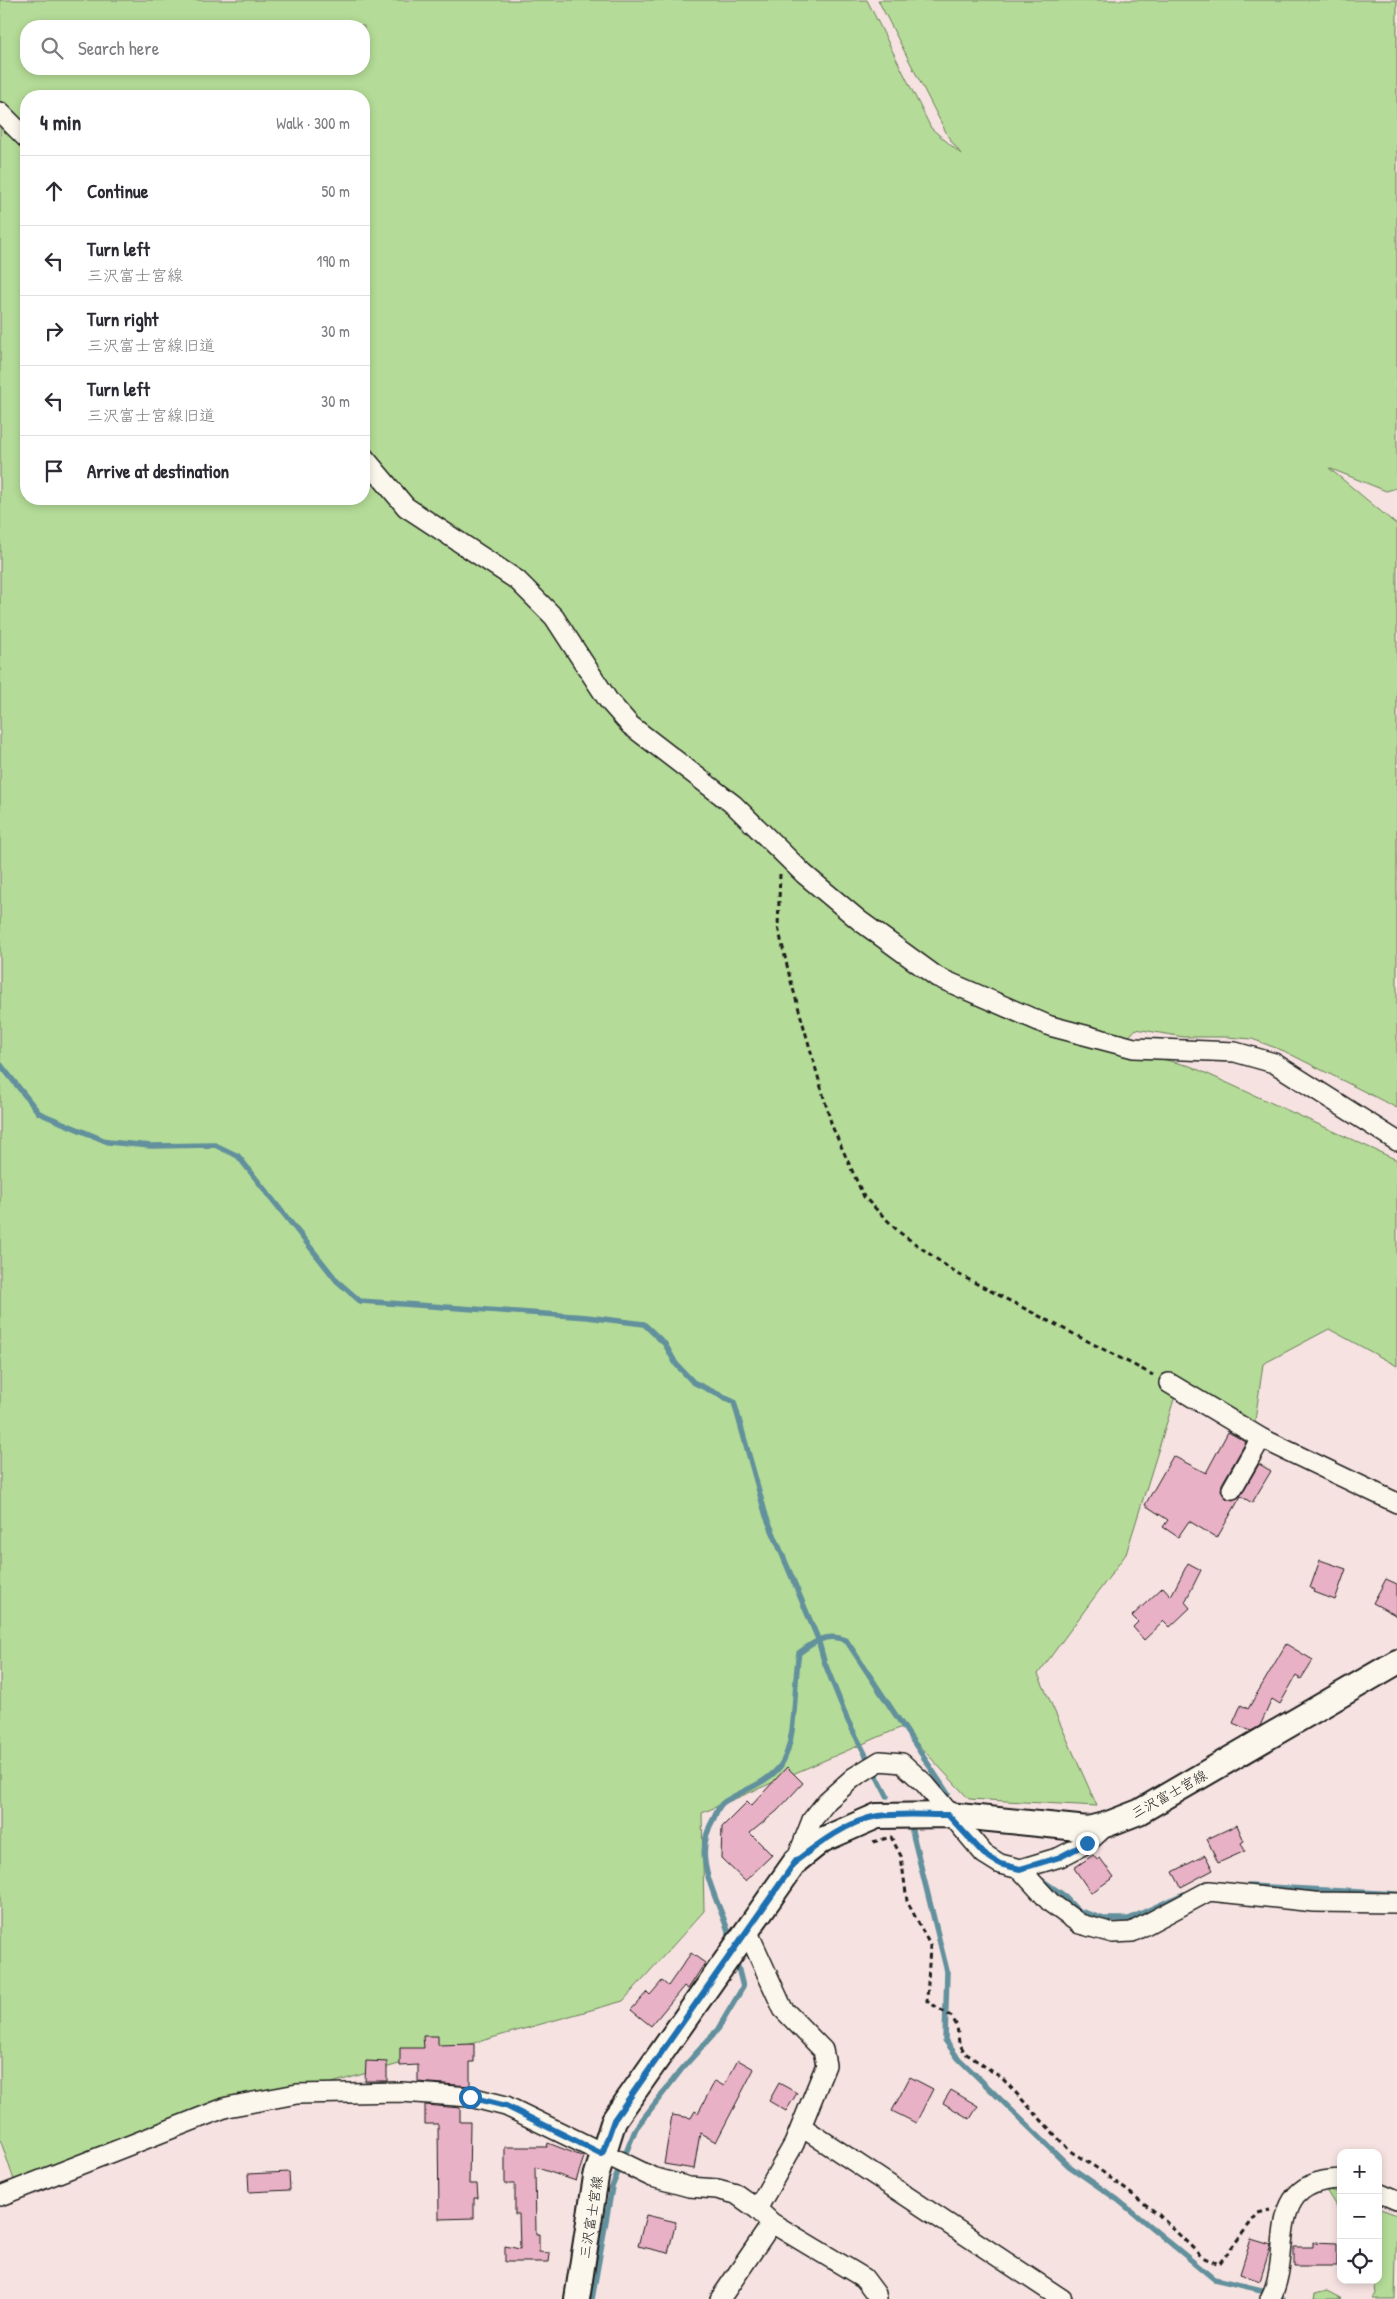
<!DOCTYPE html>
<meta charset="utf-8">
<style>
body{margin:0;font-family:"Patrick Hand","Klee One",sans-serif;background:#f2f2f3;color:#2b2b33}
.controls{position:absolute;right:15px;bottom:15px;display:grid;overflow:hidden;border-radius:10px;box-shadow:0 2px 8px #0003}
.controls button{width:45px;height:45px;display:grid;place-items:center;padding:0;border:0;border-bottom:1px solid #e1e1e2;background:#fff;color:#2b2b33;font:25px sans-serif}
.stop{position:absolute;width:15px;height:15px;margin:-11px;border:4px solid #1f6fb2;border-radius:50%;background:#fff}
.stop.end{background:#1f6fb2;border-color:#fff;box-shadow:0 1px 5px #0008}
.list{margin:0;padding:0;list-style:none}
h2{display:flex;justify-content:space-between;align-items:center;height:65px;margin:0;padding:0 20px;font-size:21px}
h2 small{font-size:16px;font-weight:400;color:#7c7c81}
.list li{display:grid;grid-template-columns:32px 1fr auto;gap:15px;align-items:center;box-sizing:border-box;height:70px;padding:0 20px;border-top:1px solid #e1e1e2}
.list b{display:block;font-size:19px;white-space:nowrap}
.list p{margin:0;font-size:16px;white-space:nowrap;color:#7c7c81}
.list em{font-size:16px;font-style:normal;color:#7c7c81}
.icon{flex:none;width:28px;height:28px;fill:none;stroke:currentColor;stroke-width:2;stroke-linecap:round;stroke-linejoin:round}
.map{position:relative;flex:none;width:1397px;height:2299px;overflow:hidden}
.search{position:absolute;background:#fff;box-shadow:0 2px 8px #0003;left:20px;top:20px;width:350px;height:55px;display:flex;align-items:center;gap:12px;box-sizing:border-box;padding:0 18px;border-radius:20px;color:#7c7c81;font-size:19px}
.panel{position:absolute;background:#fff;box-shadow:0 2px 8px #0003;left:20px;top:90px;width:350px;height:415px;border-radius:20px}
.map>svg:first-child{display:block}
.green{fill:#b4db97;stroke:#687c5a;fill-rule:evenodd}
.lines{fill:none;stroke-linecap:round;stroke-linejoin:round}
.stream{stroke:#62909c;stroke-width:5.5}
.building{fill:#e9b1c6;stroke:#1c1c1c}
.minor-casing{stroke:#1c1c1c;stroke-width:22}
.major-casing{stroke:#1c1c1c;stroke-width:28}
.path{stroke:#1c1c1c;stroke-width:3;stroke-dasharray:5 4;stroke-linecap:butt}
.minor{stroke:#fbf7ec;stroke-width:19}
.major{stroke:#fbf7ec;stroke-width:24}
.route{stroke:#1f6fb2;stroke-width:6}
.labels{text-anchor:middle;stroke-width:4;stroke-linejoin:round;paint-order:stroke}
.street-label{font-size:14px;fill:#1c1c1c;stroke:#fbf7ec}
</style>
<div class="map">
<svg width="1397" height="2299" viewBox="0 0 1397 2299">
<rect width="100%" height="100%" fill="#f6e2e1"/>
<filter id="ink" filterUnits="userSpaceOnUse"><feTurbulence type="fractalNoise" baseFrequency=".02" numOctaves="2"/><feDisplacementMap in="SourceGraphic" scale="10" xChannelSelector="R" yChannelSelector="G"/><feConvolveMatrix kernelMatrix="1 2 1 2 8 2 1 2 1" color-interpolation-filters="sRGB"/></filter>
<g filter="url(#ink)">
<!-- green -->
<path class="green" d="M0,0h867l64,128 30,26 -12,-16 -71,-138h519v488l-11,3 -57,-23 68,57v583l-113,-57 -32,-12 -25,-2h-43l-48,-8 -18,19 72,18 207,94v206l-68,-37 -66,35 -9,64 -74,-48 -54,174 -88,120 59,132 -128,-7 -67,-72 -200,86 2,98 -81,90 -341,96 -268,83 -14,-41zM26,26h338v43h-338zM26,96h338v403h-338z
M1324,2187l17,7v20z
M1378,2208l19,7 -2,84h-23l4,-5 -2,-14h4z
M1327,2291l15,8h-28l1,-5z"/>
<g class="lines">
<!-- stream -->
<path class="stream" d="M0,1064l39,49 69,29 43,4 64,-1 23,11 99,125 23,20 227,16 57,7 21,20 11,20 17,18 41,20 32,114 52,123 6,22 24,60 39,75
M912,1831l35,140 -2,69 13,18 111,108 49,34 96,79 52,12 17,8
M1040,1879l22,15 15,16 27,9h25l55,-25
M1249,1886l148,8
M731,1941c-10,-41 -43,-80 -17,-123 2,-5 5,-13 10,-16 18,-12 43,-18 57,-37 17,-27 12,-80 18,-112 15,-11 28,-21 47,-13l102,154
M592,2299l20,-112 24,-59 45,-58 37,-41 25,-42 -7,-28"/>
</g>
<!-- building -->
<path class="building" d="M1228,1432l18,10 -24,42 -1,6 5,8 7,2 8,-5 18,-31 12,7 -19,32 -11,-7 -24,42 -28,-17 -11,16 -15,-10 5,-7 -23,-15 28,-49 33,17z
M1320,1560l26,9 -11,31 -21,-8 1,-2 -5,-2z
M1188,1563l13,7 -16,32 5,6 -20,19 -6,-6 -20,19 -11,-13 5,-5 -6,-6 31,-29 8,9z
M1386,1579l11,5v32l-24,-13z
M1286,1644l27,16 -12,19 -5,-3 -16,28 -8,-5 -12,27 -9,5 -18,-8 8,-18 7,4z
M787,1767l16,16 -26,28 -27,22 22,22 -27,26 -24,-23 1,-31 25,-25 4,4z
M1237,1825l7,16 -3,2 4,8 -27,12 -11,-24z
M1093,1855l4,5 3,-2 14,19 -23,16 -17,-25z
M1205,1855l8,15 -32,17 -8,-15z
M691,1953l14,10 -17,26 -4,-3 -33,40 -20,-16 16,-18 3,3 12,-14 6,5z
M423,2036h15v9l36,-1v18h-4v24l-52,-4v-17l-18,1v-18h24z
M738,2060l16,9 -38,73 -16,-9 -6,36 -30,-5 8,-49 19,3 4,-7 3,2 17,-32 9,5z
M366,2061l21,1v19h-22z
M910,2077l23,12 -17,34 -24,-12z
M779,2083l18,10 -11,18 -17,-10z
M951,2090l27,16 -8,13 -27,-16z
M425,2105l35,3v14h10l-1,62h8l1,14h-4v20l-35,1 -1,-95h-13z
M548,2143l36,14 -8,24 -41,-14 1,67h3v18l11,1 -1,9h-44v-16l15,3 -1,-35h-4v-30h-10v-37h42z
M289,2172l1,18 -41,2 -1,-18z
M646,2215l30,7 -8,31 -30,-7z
M1251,2239l20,6 -11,36 -20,-7z
M1313,2242l24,1v23h-43v-19h19z"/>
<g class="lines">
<!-- minor casing -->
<g class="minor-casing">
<path id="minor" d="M0,112l26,26
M364,457l42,50 111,73 37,37 54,83 22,25 104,80 70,69 56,47 77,56 113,49 84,22 101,4 39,11 123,78
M1169,1383l92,55 136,65
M1232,1489l29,-51
M796,1861l16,-41 15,-19 27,-24 26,-16 22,2 23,21 59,70 16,10 20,5 40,-12 27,-14 21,-19
M1020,1869l31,34 29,21 33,9 19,-1 77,-41 105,11 83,1
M747,1930l36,79 40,41 3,15 -32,79 -37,65
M802,2127l260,172
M1378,2192l19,8
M0,2196l227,-89 70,-13 105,-2 68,5 36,9 146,71 37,10 28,2 19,5 21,15 15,14 92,55 12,16 1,5
M720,2299l52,-76
M1270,2299c25,-47 -9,-118 71,-120"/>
</g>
<!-- major casing -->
<g class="major-casing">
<path id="major" d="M577,2299l19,-122 18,-57 182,-259 26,-21 55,-24 72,-1 139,14 20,-5 31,-12 258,-150"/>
</g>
<!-- path -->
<path class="path" d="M780,874l-2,53 12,51 42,148 32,71 35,35 57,41 197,102
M873,1842l18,-5 10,19 6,45 23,44 -3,56 25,16 5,9 2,17 6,10 37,25 68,73 30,19 58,44 44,43 17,7 39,-51 12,-3"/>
<!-- minor -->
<use href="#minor" class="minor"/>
<!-- major -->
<use href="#major" class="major"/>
</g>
</g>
<g class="lines" filter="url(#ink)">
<!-- route -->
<path class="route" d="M470,2097l36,9 96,48 12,-34 182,-259c22,-17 54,-41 82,-45 23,-3 47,-1 70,-1l36,39 16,10 20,5 40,-12 27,-14"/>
</g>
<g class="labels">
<!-- street labels -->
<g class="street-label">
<text transform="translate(1169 1794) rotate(-29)" y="5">三沢富士宮線</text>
<text transform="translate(591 2217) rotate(-81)" y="5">三沢富士宮線</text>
</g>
</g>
</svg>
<div class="controls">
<button>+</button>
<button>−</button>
<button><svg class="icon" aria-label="locate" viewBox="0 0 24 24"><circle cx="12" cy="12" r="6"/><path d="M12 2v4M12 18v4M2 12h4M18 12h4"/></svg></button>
</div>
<div class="stop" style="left:470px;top:2097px"></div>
<div class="stop end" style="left:1087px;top:1843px"></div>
<div class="search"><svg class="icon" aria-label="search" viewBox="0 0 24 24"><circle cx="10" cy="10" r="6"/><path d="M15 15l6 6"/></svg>Search here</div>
<section class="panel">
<h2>4 min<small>Walk · 300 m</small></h2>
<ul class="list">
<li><svg class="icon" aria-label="ahead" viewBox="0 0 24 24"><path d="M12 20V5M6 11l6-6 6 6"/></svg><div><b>Continue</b></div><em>50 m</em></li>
<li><svg class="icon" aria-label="left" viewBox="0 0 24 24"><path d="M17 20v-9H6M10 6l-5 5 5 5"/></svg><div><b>Turn left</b><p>三沢富士宮線</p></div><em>190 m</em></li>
<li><svg class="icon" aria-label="right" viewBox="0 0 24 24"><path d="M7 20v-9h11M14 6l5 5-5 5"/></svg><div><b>Turn right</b><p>三沢富士宮線旧道</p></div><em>30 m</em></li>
<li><svg class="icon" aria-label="left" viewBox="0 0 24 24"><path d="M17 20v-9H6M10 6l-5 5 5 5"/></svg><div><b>Turn left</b><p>三沢富士宮線旧道</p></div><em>30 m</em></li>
<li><svg class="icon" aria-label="arrive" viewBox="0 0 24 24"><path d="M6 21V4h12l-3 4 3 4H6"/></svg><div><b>Arrive at destination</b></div></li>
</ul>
</section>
</div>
